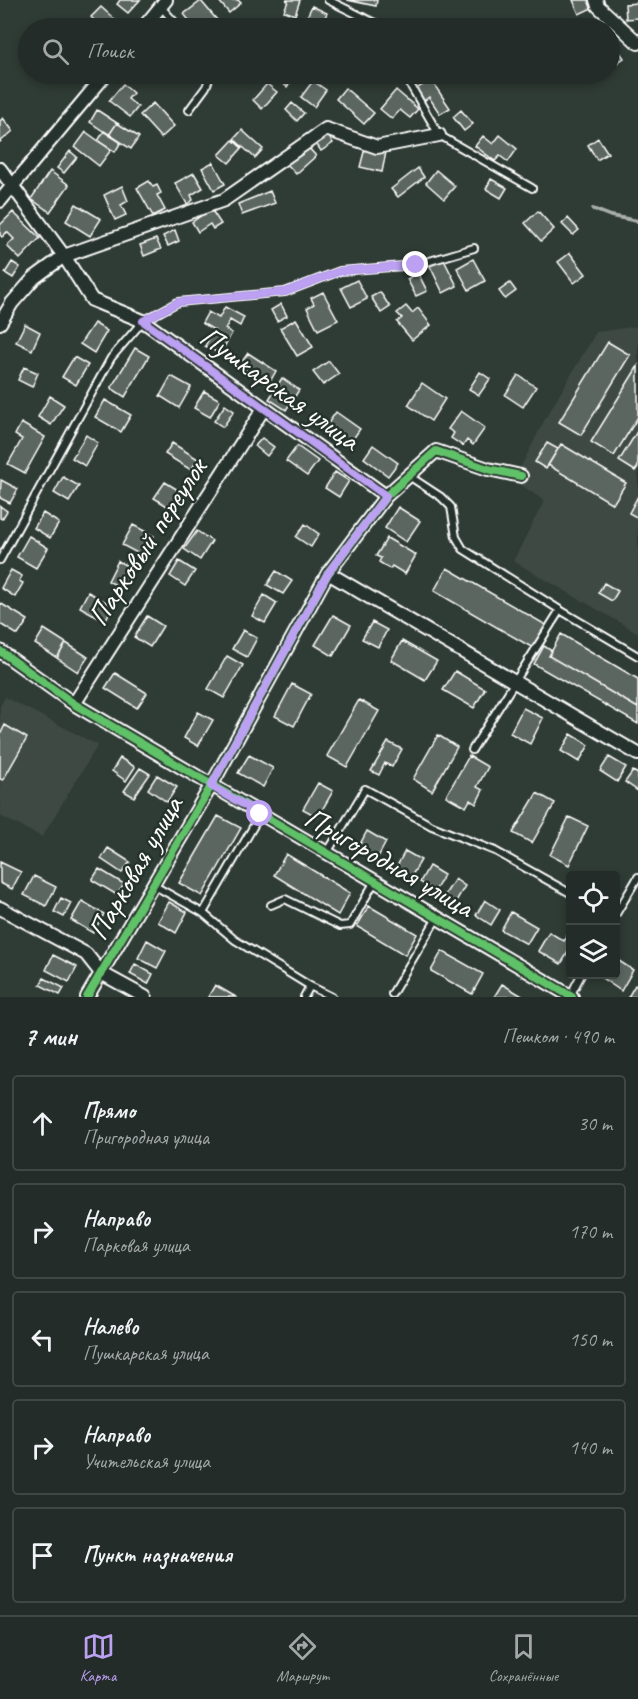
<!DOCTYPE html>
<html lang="ru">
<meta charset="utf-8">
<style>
body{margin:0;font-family:Caveat,sans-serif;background:#2f3834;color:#f1f3f6}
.controls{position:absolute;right:18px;bottom:18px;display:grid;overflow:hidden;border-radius:6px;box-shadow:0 3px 9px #0003}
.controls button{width:54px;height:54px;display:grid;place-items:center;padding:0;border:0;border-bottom:2px solid #404845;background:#232c28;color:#f1f3f6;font:30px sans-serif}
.stop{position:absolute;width:18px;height:18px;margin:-14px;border:4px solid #bca0f2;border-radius:50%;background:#fff}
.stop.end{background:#bca0f2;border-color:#fff;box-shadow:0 2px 6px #0008}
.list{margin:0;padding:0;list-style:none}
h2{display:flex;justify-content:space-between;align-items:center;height:78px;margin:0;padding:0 24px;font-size:26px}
h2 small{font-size:20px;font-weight:400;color:#a3a7a8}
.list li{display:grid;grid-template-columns:39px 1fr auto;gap:18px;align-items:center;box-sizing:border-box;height:96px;margin:0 12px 12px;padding:0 12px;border:2px solid #404845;border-radius:6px}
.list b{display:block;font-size:22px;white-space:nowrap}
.list p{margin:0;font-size:20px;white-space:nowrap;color:#a3a7a8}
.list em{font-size:20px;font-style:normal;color:#a3a7a8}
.icon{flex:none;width:33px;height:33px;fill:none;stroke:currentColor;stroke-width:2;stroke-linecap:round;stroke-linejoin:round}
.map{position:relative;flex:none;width:638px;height:997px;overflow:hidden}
.search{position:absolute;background:#232c28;box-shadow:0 3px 9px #0003;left:18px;right:18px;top:18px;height:66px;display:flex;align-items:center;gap:15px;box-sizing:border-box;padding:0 21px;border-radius:33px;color:#a3a7a8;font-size:22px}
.sheet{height:618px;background:#232c28}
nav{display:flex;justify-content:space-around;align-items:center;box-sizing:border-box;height:84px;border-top:2px solid #404845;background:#232c28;font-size:16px;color:#a3a7a8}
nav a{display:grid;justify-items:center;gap:3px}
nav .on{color:#bca0f2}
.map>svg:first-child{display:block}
.built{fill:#3c4842}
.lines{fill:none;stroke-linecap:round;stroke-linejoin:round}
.stream{stroke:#a9afac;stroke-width:4}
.building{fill:#5b6661;stroke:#fff;stroke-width:1.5}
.service-casing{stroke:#fff;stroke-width:10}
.minor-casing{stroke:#fff;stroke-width:16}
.service{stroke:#26332d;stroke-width:6}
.minor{stroke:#26332d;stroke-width:12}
.cycleway-casing{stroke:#26332d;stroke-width:11}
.cycleway{stroke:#61c268;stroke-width:8}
.route{stroke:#bca0f2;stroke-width:8}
.labels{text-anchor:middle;stroke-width:5;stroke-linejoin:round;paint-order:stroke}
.street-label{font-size:30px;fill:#fff;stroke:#26332d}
</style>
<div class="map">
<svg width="638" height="997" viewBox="0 0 638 997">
<rect width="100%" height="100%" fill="#2f3b35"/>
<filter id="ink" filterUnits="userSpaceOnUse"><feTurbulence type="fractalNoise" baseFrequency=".0167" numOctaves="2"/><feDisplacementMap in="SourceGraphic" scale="12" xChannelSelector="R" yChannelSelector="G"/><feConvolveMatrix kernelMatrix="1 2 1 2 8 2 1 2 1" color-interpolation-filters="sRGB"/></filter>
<g filter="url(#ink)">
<!-- built -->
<path class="built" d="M638,326v307l-125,-72 31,-60 -30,-21 31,-61 51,-87z
M5,697l93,48 -56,92 -42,-21v-110z"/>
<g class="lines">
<!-- stream -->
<path class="stream" d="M593,209l18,7 27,5"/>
</g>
<!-- building -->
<path class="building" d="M120,0h20l-12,13 -11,-9z
M218,0h20l3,3 -12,10z
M286,0h14l-5,15 -11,-4 4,-10z
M347,0h30l-1,6z
M573,0h15l4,8 -13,6z
M201,1l16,19 -10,8h-12l-11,-14z
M638,3v15l-12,1 -1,-15z
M312,6l15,7 -7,15h-10l-7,-3z
M101,7l19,17 -4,4h-14l-11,-11z
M68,21l6,7h-15z
M86,22l5,6h-12z
M611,39l13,19 -12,8 -2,-4v-22z
M281,74h14l1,1 -9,12 -10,-8z
M368,74h14l-11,6z
M431,80l19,28 -10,6 -11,-17 -5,4 -8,-12z
M313,81l13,9 -12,17 -13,-10z
M123,84l10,9 -5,6 10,8 -8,10 -21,-16z
M267,84l10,8 -15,17 -9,-9z
M345,88l29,25 -10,11 -28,-25z
M396,90l22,19 -8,9 -10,-8 -8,9 -12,-10z
M153,103l21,23 -13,12 -21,-23z
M292,103l12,10 -7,8 -11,-11z
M97,110l20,13 -8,12 -19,-13z
M461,110l12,14 -9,7 -11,-14z
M3,118l10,13 -13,11v-21z
M117,123l22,14 -8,12 -22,-14z
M242,130l21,19 -8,9 -21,-19z
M104,131l17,11 -6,10 -17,-11z
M86,132l25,18 -12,16 -24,-19z
M327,134l6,9 -12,8 -6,-9z
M500,135l17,14 -9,13 -8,-6 -5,5 -20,-15 8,-10 10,8z
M598,138l10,15 -11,7 -9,-15z
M233,140l9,8 -13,15 -10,-8z
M307,146l9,10 -20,18 -9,-10z
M365,148l21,4 -4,20 -22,-5z
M70,151l7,6 -13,16 -7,-5z
M213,162l12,22 -11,6 -12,-22z
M418,168l6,9 -26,20 -7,-8z
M436,170l19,16 -11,13 -18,-16z
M50,171l19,14 -19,27 -19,-13z
M194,173l9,15 -12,7 2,5 -6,4 -12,-21z
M491,179l16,9 -6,10 -15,-9z
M149,181l4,6 4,-2 4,8 -4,2 8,15 -12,6 -16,-28z
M122,186l6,15 -7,4 5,10 -11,5 -11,-25z
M270,191l5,12 -33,12 -4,-11z
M76,204l25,15 -11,17 -24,-15z
M211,209l10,15 -8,5 -3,-5 -12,8 -6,-10z
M538,211l16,18 -13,12 -16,-18z
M13,212l27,26 -20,21 -13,-13 7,-7 -7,-7 -5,5 -2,-2v-10z
M568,218l11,12 -6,5 -11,-11z
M175,230l4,11 -11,5 -5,-10z
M156,239l5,10 -17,7 -4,-11z
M570,253l16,21 -12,9 -16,-21z
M473,259l12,22 -16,9 -12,-22z
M444,260l13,26 -14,7 -13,-27z
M12,262l8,5 -7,11 -8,-5z
M418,273l9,18 -11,5 -9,-17z
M357,280l10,19 -16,8 -10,-19z
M510,283l6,8 -11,8 -6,-8z
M323,292l15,28 -20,10 -11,-22 7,-4 -3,-6z
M380,292l10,15 -9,6 -10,-16z
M281,304l6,12 -10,5 -6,-11z
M406,306l6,7 6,-5 13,17 -19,15 -15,-18 5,-4 -5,-5z
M225,307l19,10 -4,9 -10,-6 -5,9 7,4 -12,21 -15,-8 9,-16 -12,-7 6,-11 11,6z
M296,319l17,28 -16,9 -17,-28z
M94,323l13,8 -13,22 -14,-9z
M25,324l15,8 -8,18 -16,-8z
M608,342l22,13 -49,80 -22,-13z
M135,348l14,8 -24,41 -14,-9z
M248,353l28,18 -8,14 -29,-19z
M74,357l14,8 -12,20 -14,-8z
M329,361l10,13 -16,11 -10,-13z
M638,366v51l-24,39 -23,-14z
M24,367l14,6 -6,14 -14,-7z
M480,372l10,7 -11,16 -10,-6z
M518,375l18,12 -13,20 -18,-12z
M171,376l20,11 -12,21 -19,-12z
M282,378l17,12 -13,20 -17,-11z
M422,383l23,16 -14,22 -23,-16z
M204,391l16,9 -10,17 -16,-9z
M50,396l14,9 -13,20 -13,-8z
M105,400l26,15 -10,17 -26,-15z
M225,405l9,6 -11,16 -9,-6z
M461,411l24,17 -12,17 -6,-5 -4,6 -12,-8 3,-5 -6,-4z
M336,412l24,17 -12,17 -24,-17z
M21,423l24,14 -20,36 -17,-9 14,-25 -7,-4z
M638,430v37l-3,4 -16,-10z
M86,435l12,8 -13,23 -13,-8z
M262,438l12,9 -7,9 -12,-10z
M172,443l26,16 -7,11 -26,-16z
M547,443l11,6 -12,20 -11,-7z
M561,444l65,39 -13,21 -65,-39z
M373,445l25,18 -10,13 -24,-18z
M297,446l21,15 -11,15 -21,-15z
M335,472l14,9 -10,16 -14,-9z
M63,477l16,9 -10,16 -15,-9z
M1,480l17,9 -8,14 -10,-5z
M165,482l18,11 -11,16 -18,-11z
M638,496v22l-9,-5z
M0,506l7,5 -5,8 -2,-1z
M398,507l22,14 -14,21 -21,-14z
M43,513l16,10 -9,15 -16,-10z
M305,524l14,10 -8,13 -15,-10z
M133,525l21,11 -11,20 -21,-11z
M197,531l15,10 -12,19 -16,-11z
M29,536l19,12 -12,20 -19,-11z
M387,538l29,17 -11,19 -13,-8 -2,3 -11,-7 2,-4 -5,-2z
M118,561l15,8 -10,20 -15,-8z
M179,561l16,10 -10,15 -15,-10z
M447,568l99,57 -13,23 -99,-57z
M11,570l11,6 -3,5 4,2 -8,14 -14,-9z
M276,571l16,10 -9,13 -16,-9z
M604,583l14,8 -6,10 -14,-8z
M88,592l25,14 -8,15 -25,-14z
M264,595l13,8 -12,20 -13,-7z
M0,603l28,17 -10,15 -18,-11z
M333,615l18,10 -18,31 -18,-11z
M147,616l16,10 -13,21 -16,-10z
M372,622l15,8 -9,17 -16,-8z
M44,629l22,14 -9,15 -22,-14z
M243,630l14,8 -10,19 -15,-8z
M561,634l77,45v29l-89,-52z
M402,641l35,20 -12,19 -34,-20z
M66,643l22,14 -10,15 -21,-14z
M544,646l8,5 -3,5 89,52v16l-104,-60z
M227,656l16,9 -19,33 -16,-9z
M455,671l30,18 -11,19 -31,-18z
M115,673l32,20 -10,15 -32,-20z
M292,684l19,10 -17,32 -19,-10z
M359,700l20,11 -32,56 -20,-11z
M523,708l20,10 -13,26 -20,-11z
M198,712l15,8 -15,26 -14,-8z
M5,725l22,13 -24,42 -3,-1v-44z
M571,734l18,11 -10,17 -18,-11z
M438,735l19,12 -25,44 -19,-12z
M388,742l14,7 -10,18 -7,-4 -6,12 -8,-4z
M249,755l24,13 -10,19 -25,-14z
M469,756l19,11 -11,20 6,3 -7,14 -6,-4 -4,7 -20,-11z
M609,757l17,10 -9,15 -17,-11z
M120,758l15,9 -9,14 -14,-10z
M140,768l10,6 -16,23 -10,-6z
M633,771l5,3v17l-13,-9z
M157,775l20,12 -10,15 -19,-13z
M318,783l15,8 -15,26 -15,-8z
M537,793l18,10 -23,40 -19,-10z
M218,816l23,12 -39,68 -23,-13z
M569,817l19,9 -19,39 -19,-10z
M367,831l19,11 -9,17 -19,-11z
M108,848l22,14 -8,11 -21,-14z
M405,851l16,9 -10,17 -15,-9z
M286,854l64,39 -12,22 -64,-40z
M0,862l21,10 -9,17 -12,-6z
M429,866l15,9 -9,16 -15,-9z
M99,869l25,15 -7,11 -25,-15z
M34,876l22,11 -10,19 -22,-11z
M455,879l10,7 -10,17 -11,-7z
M61,898l10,5 -7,14 -10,-5z
M485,900l15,10 -9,15 -15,-10z
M82,901l22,13 -11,19 -22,-13z
M169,902l18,10 -11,21 -18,-11z
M369,906l48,28 -12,21 -48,-29z
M511,912l26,15 -10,17 -26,-14z
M570,931v18l-9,15 -23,-13 11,-19 15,9z
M147,940l19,11 -9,17 -19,-10z
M442,951l41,23 -11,20 -41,-23z
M53,955l24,12 -8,15 -23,-12z
M616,959l17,11 -12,21 -19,-13 2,-3h12z
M135,964l18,10 -5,10 -18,-10z
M44,978l20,10 -4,7 -20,-10z
M502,984l22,13h-30z
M215,985l21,12h-28z
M635,985l3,2v10h-10z"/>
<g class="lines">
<!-- service casing -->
<g class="service-casing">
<path id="service" d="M328,0l57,28
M161,7l19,21
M404,74l35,61 93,53
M189,110l17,-23 5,-13
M409,476l32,21 10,10 5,30 7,12 97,61 78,46
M0,560l111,-202 32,-37 35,-19 107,-10 55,-21 76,-6 58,-17
M472,750l88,-140
M327,853l38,-64 67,37 63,25 75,42
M153,885l50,28 57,-98
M271,905l14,-6 55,27 10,-1 25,-44
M203,913l32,27 75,46 -6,11
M616,914l22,-37
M310,986l22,11
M392,994l45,-76
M570,996l11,-21"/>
</g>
<!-- minor casing -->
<g class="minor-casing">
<path id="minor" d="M596,0l2,6 40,37
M143,28l23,-28
M0,169l64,87 28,44 51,21 243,175
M0,201l106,-127
M0,323l12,-20 22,-25 30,-22 160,-56 102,-71 51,18 62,-12
M328,573l310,181
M0,651l74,53 498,293
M74,704l190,-296
M0,908l86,46 15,19 44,24
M87,997l124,-211 117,-213 58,-77 50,-45 52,18 33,7"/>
</g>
<!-- service -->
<use href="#service" class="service"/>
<!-- minor -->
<use href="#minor" class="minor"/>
<!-- cycleway casing -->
<g class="cycleway-casing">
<path id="cycleway" d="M0,651l74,53 498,293
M87,997l124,-211 117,-213 58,-77 50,-45 52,18 33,7"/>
</g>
<!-- cycleway -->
<use href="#cycleway" class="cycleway"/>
</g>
</g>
<g class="lines" filter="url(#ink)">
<!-- route -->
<path class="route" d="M260,814l-49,-28 117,-213 58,-77 -243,-175 35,-19 107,-10 55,-21 76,-6"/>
</g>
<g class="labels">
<!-- street labels -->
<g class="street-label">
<text transform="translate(280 388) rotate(36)" y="10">Пушкарская улица</text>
<text transform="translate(147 542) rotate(-57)" y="10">Парковый переулок</text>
<text transform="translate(389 862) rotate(30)" y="10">Пригородная улица</text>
<text transform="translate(135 868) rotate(-60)" y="10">Парковая улица</text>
</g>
</g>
</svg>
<div class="controls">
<button><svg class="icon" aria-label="locate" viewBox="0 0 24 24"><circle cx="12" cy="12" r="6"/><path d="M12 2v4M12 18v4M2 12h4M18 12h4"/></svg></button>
<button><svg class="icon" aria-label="layers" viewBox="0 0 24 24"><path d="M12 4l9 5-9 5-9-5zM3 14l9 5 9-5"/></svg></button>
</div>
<div class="stop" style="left:260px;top:814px"></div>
<div class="stop end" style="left:416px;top:265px"></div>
<div class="search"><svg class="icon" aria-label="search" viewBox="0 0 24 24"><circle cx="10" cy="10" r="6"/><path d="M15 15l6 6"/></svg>Поиск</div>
</div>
<section class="sheet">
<h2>7 мин<small>Пешком · 490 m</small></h2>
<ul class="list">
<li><svg class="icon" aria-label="ahead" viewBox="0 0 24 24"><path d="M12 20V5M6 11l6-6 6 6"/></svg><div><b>Прямо</b><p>Пригородная улица</p></div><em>30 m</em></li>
<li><svg class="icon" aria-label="right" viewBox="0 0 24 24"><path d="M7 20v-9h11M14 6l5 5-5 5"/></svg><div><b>Направо</b><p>Парковая улица</p></div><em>170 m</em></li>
<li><svg class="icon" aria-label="left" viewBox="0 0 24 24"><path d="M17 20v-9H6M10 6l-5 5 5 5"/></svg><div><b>Налево</b><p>Пушкарская улица</p></div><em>150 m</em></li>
<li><svg class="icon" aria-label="right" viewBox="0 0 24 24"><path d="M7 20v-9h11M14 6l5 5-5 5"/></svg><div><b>Направо</b><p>Учительская улица</p></div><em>140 m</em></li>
<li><svg class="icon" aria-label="arrive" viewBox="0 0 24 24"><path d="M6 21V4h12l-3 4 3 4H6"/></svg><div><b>Пункт назначения</b></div></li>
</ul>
</section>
<nav>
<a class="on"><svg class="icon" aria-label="map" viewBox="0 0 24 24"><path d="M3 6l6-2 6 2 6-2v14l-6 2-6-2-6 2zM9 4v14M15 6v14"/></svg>Карта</a>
<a><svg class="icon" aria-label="directions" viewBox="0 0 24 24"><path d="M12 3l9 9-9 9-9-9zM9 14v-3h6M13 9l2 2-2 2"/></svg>Маршрут</a>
<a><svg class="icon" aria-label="saved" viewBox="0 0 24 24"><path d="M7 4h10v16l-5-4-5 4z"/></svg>Сохранённые</a>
</nav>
